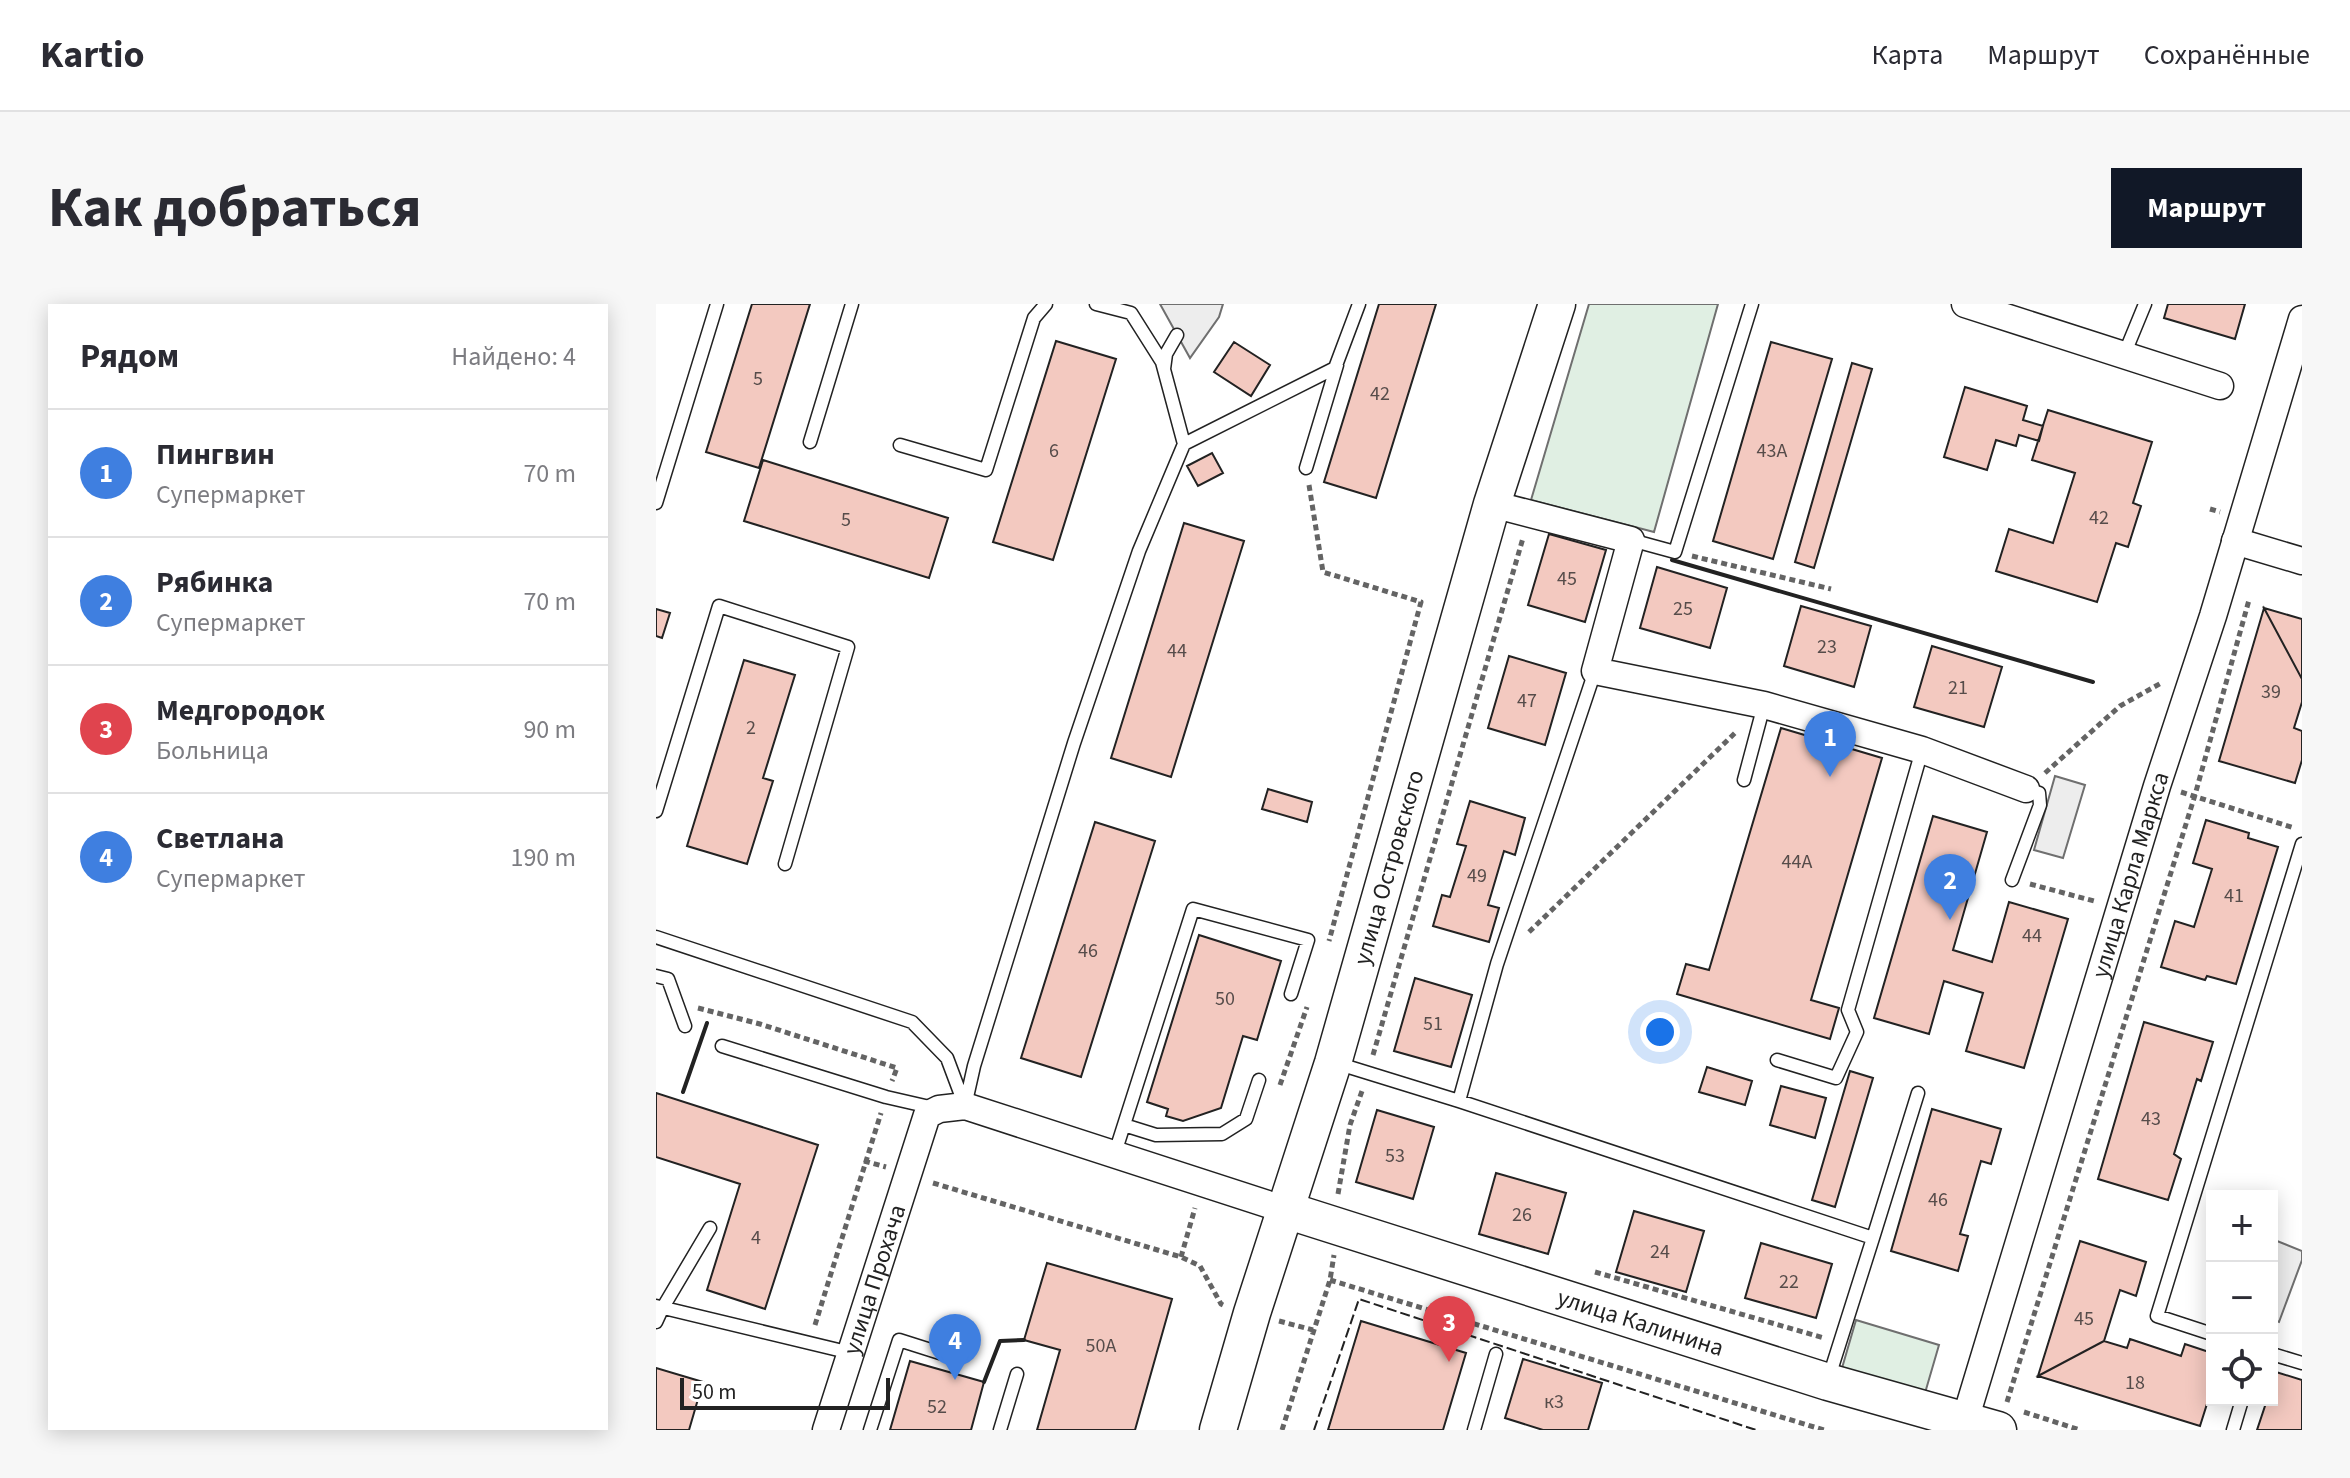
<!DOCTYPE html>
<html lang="ru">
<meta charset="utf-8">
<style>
body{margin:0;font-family:"Source Sans 3",sans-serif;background:#f7f7f7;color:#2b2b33}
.controls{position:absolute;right:24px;bottom:24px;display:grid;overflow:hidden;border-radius:0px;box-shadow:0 4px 20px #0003}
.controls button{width:72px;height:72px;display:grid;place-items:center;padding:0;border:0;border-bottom:2px solid #e1e1e2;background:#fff;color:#2b2b33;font:40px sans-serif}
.scale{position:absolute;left:24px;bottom:20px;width:210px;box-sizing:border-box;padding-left:8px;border:4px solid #222;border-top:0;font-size:22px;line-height:28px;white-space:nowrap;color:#222;-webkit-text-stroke:6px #fff;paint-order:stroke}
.you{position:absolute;left:1004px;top:728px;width:28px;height:28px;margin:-20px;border:6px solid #fff;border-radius:50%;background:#1a73e8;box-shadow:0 0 0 12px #1a73e833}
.badge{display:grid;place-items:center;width:52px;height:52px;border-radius:50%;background:#111827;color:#fff;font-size:26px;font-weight:700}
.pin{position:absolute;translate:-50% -66px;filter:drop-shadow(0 2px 4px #0008)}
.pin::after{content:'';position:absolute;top:42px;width:28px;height:24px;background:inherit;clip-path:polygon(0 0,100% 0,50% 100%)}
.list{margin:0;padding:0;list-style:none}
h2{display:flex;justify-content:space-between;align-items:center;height:104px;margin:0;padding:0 32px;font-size:34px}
h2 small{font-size:26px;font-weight:400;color:#7c7c81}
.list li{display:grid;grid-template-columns:52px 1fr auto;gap:24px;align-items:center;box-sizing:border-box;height:128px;padding:0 32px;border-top:2px solid #e1e1e2}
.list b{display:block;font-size:30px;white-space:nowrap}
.list p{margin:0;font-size:26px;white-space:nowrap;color:#7c7c81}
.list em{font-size:26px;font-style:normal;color:#7c7c81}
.icon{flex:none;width:44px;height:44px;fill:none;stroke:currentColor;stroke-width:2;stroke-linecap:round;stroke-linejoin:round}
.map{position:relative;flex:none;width:1646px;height:1126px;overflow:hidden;border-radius:0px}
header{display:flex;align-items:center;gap:48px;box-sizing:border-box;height:112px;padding:0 40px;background:#fff;border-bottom:2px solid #e1e1e2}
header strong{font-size:38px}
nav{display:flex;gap:44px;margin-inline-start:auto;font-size:28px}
.intro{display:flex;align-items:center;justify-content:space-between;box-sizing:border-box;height:192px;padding:0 48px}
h1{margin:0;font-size:56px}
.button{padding:20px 36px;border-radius:0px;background:#111827;color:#fff;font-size:28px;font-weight:700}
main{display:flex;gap:48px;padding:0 48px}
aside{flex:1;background:#fff;border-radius:0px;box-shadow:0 4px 20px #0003}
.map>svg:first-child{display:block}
.green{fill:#e0efe3;stroke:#6f6f6f;stroke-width:2}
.parking{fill:#ededed;stroke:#6f6f6f;stroke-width:2}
.building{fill:#f3c9c0;stroke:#222;stroke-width:2}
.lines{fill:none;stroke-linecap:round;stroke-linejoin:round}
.lane-casing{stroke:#222;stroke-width:15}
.street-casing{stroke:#222;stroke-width:29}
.secondary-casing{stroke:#222;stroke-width:39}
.path{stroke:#646464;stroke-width:5;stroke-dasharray:6 4;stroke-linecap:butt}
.lane{stroke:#fff;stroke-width:12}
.street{stroke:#fff;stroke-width:26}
.secondary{stroke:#fff;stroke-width:36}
.fence{stroke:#222;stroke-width:2;stroke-dasharray:10 4;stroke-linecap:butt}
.wall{stroke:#222;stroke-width:4}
.labels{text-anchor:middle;stroke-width:6;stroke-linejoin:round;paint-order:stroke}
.number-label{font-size:20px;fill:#564c4a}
.street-label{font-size:24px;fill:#222;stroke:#fff}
</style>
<header>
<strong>Kartio</strong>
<nav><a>Карта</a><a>Маршрут</a><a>Сохранённые</a></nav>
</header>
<div class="intro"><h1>Как добраться</h1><a class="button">Маршрут</a></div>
<main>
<aside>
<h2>Рядом<small>Найдено: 4</small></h2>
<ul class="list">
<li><span class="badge" style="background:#3f7fe0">1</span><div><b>Пингвин</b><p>Супермаркет</p></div><em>70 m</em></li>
<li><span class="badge" style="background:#3f7fe0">2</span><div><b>Рябинка</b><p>Супермаркет</p></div><em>70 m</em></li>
<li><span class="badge" style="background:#e0444e">3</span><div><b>Медгородок</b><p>Больница</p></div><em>90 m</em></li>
<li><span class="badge" style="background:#3f7fe0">4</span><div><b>Светлана</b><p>Супермаркет</p></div><em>190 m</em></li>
</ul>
</aside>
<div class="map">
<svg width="1646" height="1126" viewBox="0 0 1646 1126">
<rect width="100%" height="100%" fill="#fff"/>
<!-- green -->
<path class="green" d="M933,0h129l-64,228 -123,-32z
M1200,1016l83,25 -14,48 -83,-25z"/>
<!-- parking -->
<path class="parking" d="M504,0h63l-4,13 -29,41z
M1399,472l30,9 -22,73 -29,-8z
M1616,935l30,12v9l-23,62 -7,-3z"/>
<!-- building -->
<path class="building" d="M96,0h58l-51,164 -53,-16z
M723,0h57l-60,194 -52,-16z
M1512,0h77l-10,35 -71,-21z
M400,37l60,18 -63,201 -60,-18z
M578,38l36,23 -19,31 -37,-24z
M1115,38l61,17 -59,200 -60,-18z
M1196,59l20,6 -58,199 -19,-6z
M1309,83l62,19 -4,14 20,6 -4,15 -20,-6 -3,11 -20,-6 -9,30 -43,-13z
M1392,106l104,32 -19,61 8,3 -13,41 -12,-4 -19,59 -101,-31 13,-42 44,14 22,-70 -43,-13z
M556,149l11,20 -25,13 -11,-20z
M107,156l185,58 -19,60 -185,-57z
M528,219l60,18 -73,236 -60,-19z
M893,230l57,16 -21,72 -57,-17z
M1001,263l70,21 -17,60 -70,-20z
M1145,302l70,20 -17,61 -70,-21z
M1608,304l38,71v23l-8,26 8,3v29l-7,23 -76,-22z
M1608,304l38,11v60z
M0,305l14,4 -8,25 -6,-2z
M1276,342l70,21 -18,60 -70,-20z
M853,352l57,17 -21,72 -57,-17z
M88,356l51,15 -32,103 10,3 -26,83 -60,-18z
M1125,424l101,30 -71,242 28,8 -9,31 -153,-45 9,-30 23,6z
M612,485l44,13 -5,20 -45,-13z
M814,497l55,17 -10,37 -11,-4 -16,54 11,3 -10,34 -56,-16 9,-31 8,2 16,-51 -9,-2z
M1277,512l54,16 -34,118 39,12 17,-60 59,17 -44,149 -58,-17 17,-58 -39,-12 -15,53 -55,-16z
M1550,516l43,13 -1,5 30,9 -42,137 -29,-8 -2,4 -44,-13 14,-46 19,6 18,-58 -19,-6z
M439,518l60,19 -74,236 -60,-19z
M543,631l82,26 -24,79 -14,-4 -22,72 -38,13 -17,-5 2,-7 -21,-7z
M759,674l57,17 -21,72 -57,-16z
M1488,718l69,20 -12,39 -4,-2 -23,75 7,5 -13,41 -70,-21z
M1051,763l45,14 -7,24 -46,-13z
M1194,767l23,7 -38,129 -23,-7z
M1125,782l45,12 -11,40 -45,-13z
M0,789l162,52 -53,164 -58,-19 33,-106 -84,-27z
M1276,805l69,20 -10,35 -10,-3 -21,73 8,2 -10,35 -67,-20z
M721,806l57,17 -21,72 -57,-17z
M840,869l70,20 -18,61 -69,-20z
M978,907l70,20 -18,61 -70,-20z
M1424,937l66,21 -10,34 -16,-6 -16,51 -66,35z
M1105,939l71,21 -16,54 -71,-20z
M391,959l125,36 -37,131h-98l23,-80 -36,-10z
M705,1017l105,32 -23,77h-115z
M1474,1035l51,17 4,-12 27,9v35l-12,38 -162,-50 66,-35 23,7z
M867,1055l79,24 -14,47h-45l-38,-12z
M254,1057l74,21 -13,48h-81z
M0,1064l47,14 -14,48h-33z
M1620,1068l26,8v50h-45l10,-30h5v-16z"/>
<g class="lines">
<!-- lane casing -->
<g class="lane-casing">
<path id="lane" d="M440,0l35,9 31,49 22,82
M1468,51l21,-51
M508,65l2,-15 11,-19
M154,138l42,-138
M244,141l86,25 48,-152 12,-14
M650,164l31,-103
M0,199l61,-199
M975,236l44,12 77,-248
M1088,476l20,-75
M0,507l63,-205 129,41 -63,217
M1356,576l28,-75 -1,-12 -13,-4
M0,633l256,85 35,36 18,48
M0,672l12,3 17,47
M66,742l164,51 48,11
M1121,756l59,18 21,-46 -9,-22 74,-260
M680,759l123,38 414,137 -45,142
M803,797l38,-137 98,-293
M309,802l9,-40 100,-323 65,-192 45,-107 151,-76 24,-64
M468,821l32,10 66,-1 24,-15 13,-39
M458,852l79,-247 115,31 -17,54
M1217,934l45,-145
M0,1002l195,47
M0,1018l6,-13 48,-81
M1556,1030l-55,-18 145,-472
M1616,1050l30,9
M214,1126l29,-90 41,13
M344,1126l17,-56
M818,1126l22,-76
M1577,1126l9,-30"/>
</g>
<!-- street casing -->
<g class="street-casing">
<g id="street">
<path d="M1309,0l255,82"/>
<path d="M836,200l139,36 -36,131 169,34 158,45 104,39"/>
<path d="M1579,237l67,20"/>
<path id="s1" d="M170,1126l101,-315 12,-6 26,-3 321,104"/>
<path id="s2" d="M1306,1126l195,-644 56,-170 89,-297"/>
</g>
</g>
<!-- secondary casing -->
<g class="secondary-casing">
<g id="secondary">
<path id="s3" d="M630,906l542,172 170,48"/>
<path id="s4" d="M562,1126l34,-117 81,-250 159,-559 65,-200"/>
</g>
</g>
<!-- path -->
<path class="path" d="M653,181l14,87 98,30 -92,339
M1554,205l10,3
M1036,252l139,33
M1389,469l75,-67 43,-24
M1525,488l113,36
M1374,580l64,17
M873,628l206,-199
M42,704l62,16 137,44 -5,13
M717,751l150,-517
M624,781l27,-78
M208,857l22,6
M277,879l248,74 19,9 21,38 2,1
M682,890l12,-69 12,-34
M525,953l14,-49
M939,968l229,66
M674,976l494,150
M623,1017l34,9
M159,1021l66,-212
M1351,1098l188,-607 54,-195
M1368,1108l56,18
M626,1126l48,-150 4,-25"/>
<!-- lane -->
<use href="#lane" class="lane"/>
<!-- street -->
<use href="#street" class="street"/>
<!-- secondary -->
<use href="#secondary" class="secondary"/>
<!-- fence -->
<path class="fence" d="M658,1126l45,-131 397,131"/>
<!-- wall -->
<path class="wall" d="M1016,256l421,122
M27,788l24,-69
M328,1078l16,-41 24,-1"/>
</g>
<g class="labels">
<!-- number labels -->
<g class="number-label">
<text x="102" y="81">5</text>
<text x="724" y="96">42</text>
<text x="398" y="153">6</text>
<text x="1116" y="153">43А</text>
<text x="1443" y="220">42</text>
<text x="190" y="222">5</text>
<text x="911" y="281">45</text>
<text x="1027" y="311">25</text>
<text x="1171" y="349">23</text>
<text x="521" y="353">44</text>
<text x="1302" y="390">21</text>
<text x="1615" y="394">39</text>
<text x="871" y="403">47</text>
<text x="95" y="430">2</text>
<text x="1141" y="564">44А</text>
<text x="821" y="578">49</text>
<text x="1578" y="598">41</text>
<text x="1376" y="638">44</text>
<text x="432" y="653">46</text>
<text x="569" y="701">50</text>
<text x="777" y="726">51</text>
<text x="1495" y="821">43</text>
<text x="739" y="858">53</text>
<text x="1282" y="902">46</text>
<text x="866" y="917">26</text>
<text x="100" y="940">4</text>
<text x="1004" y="954">24</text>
<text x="1133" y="984">22</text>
<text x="1428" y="1021">45</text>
<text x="445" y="1048">50А</text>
<text x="1479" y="1085">18</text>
<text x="898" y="1104">к3</text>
<text x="281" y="1109">52</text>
</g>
<!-- street labels -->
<g class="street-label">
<text dy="8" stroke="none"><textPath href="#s4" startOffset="588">улица Островского</textPath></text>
<text dy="8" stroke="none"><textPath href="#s2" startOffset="580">улица Карла Маркса</textPath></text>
<text dy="8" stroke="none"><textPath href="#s1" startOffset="158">улица Прохача</textPath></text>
<text dy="8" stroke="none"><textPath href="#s3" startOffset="372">улица Калинина</textPath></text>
</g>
</g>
</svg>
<div class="controls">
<button>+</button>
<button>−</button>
<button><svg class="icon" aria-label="locate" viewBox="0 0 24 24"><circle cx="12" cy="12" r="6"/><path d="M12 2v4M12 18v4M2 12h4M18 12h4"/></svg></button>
</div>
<div class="scale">50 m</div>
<div class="you"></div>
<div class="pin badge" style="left:1174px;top:473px;background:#3f7fe0">1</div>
<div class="pin badge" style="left:1294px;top:616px;background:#3f7fe0">2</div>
<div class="pin badge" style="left:793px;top:1058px;background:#e0444e">3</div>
<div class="pin badge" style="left:299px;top:1076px;background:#3f7fe0">4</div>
</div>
</main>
